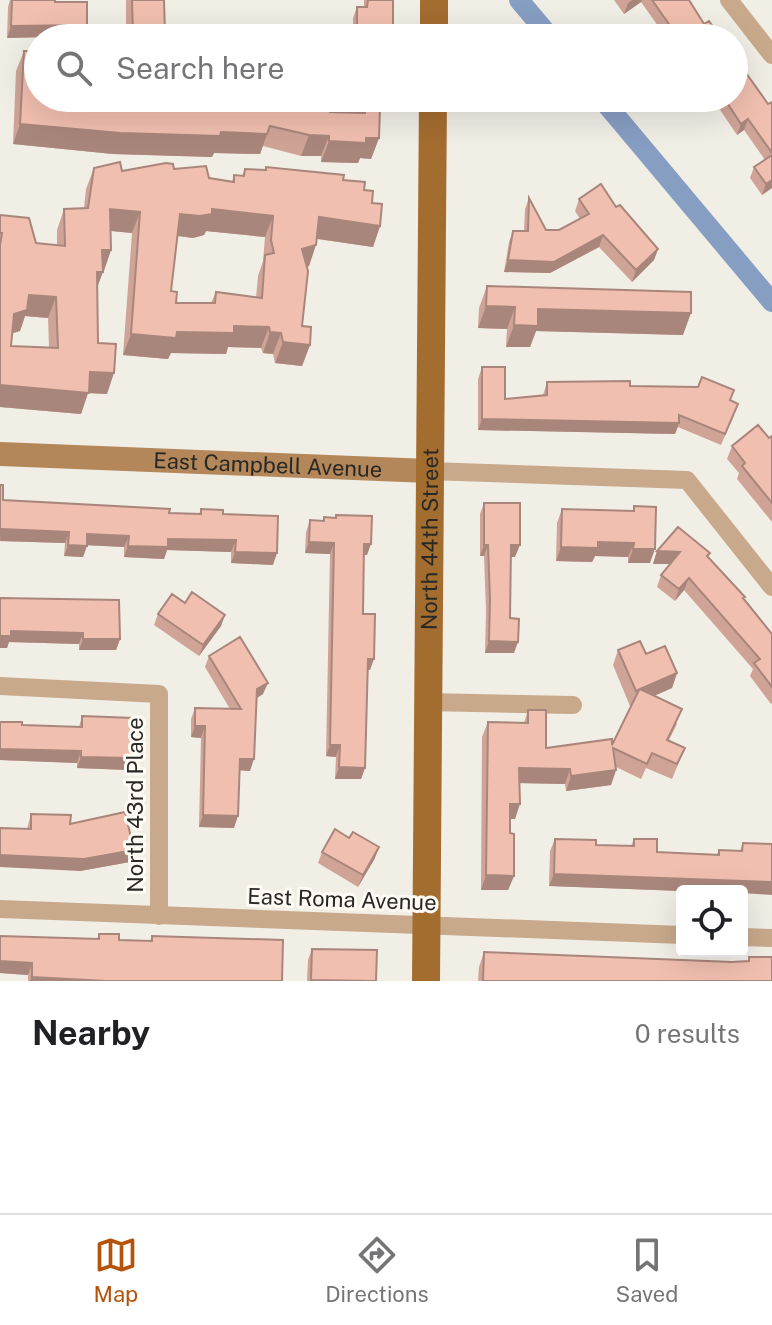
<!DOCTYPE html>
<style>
body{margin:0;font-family:"Public Sans",sans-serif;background:#f2f2f2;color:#202124}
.controls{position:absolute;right:24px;bottom:24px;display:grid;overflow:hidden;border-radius:8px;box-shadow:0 8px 32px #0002}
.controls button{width:72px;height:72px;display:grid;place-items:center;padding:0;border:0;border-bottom:2px solid #e0e0e0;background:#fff;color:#202124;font:40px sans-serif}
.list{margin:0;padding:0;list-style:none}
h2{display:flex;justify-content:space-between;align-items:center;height:104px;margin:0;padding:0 32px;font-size:34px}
h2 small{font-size:26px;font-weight:400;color:#757577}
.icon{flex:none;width:44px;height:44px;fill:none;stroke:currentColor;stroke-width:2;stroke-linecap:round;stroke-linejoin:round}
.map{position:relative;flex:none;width:772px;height:981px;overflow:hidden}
.search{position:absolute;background:#fff;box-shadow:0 8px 32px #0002;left:24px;right:24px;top:24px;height:88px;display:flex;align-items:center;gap:20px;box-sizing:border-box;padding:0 28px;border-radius:44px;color:#757577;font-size:30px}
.sheet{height:232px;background:#fff}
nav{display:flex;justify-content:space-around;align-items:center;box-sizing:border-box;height:112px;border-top:2px solid #e0e0e0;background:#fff;font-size:22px;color:#757577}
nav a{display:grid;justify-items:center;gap:4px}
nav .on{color:#b45309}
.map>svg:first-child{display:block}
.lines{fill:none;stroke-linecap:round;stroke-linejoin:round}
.canal{stroke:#879ec3;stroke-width:20}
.street{stroke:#c8a98b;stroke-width:18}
.secondary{stroke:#b38759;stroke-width:24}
.primary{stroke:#a46d30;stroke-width:28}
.wall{fill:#cfa497;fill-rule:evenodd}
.shaded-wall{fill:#a9867b}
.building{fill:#f1bfb0;stroke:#a9867b;stroke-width:2;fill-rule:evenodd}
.labels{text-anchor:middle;stroke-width:6;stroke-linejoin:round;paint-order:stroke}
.street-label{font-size:22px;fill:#292825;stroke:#fffbf4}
</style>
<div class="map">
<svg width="772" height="981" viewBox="0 0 772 981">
<rect width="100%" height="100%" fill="#f1eee6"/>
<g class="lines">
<!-- canal -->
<path class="canal" d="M519,0l32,38
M601,98l171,204"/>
<!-- street -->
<path class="street" d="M729,0l43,55
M429,471l258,9 85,107
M0,686l159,8v222
M426,702l147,3
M0,909l682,26
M742,937l30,1"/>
<!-- secondary -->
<path class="secondary" id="s1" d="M0,454l429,17"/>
<!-- primary -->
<g class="primary">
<path d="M434,38v-38"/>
<path id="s2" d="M426,981l7,-883"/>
</g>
</g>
<!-- wall -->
<path class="wall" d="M10,0h45v2l28,34 -76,2 1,-31z
M126,0h38l1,33 -2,5h-37z
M364,0h29l-2,38h-55l4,-10h13v-10l4,-11h7z
M614,0h75l15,24 17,14h-59l1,-5 -22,-31 -17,12z
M24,51l14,47 325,15 2,-7 14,32 -8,21 -11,-1 -2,5 -37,-1v-6h-20l-38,-10 -3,8 -46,-1 -2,4 -99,-3 -100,-10 3,-73z
M712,98h22l34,6 4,-2v86l-10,7 -12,-17 4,-11 11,-7 -21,-30 -7,5z
M266,167l77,13 21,10 8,13 8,23 -7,21 -56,-8 -8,27 -2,1 -5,59 8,19 -8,21 -27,-3 -2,-9 -10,-1 -2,-5 -33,-1 -2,7 -55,-1 -3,6 -45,-4 9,-122 -21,-2v19l-14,37 1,56 9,51 -19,-1 -7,21 -81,-7v-192l36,28 21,2v-15l7,-21 20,-1 2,-19 8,-21 28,3 52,-2 35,9 23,3 2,-6 8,1 3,-7 20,1zM206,231l59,6 -2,24 -5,15 -2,22 -40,-6 -5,11h-35l-5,-12 6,-55 16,2 11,-3zM25,316l23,2 1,29 -38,-1 1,-13 8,-2z
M529,198l17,32h13l21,-11 -5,-8 4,-12 37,8 42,42 -4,11 -22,22 -33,-35 -49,26 -46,-1 5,-30 4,-11h11l1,-22z
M487,286l196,49 -147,-4 -6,16h-24l1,-18 -29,-1 1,-20z
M482,367l23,32 38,-4 4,-13 187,8 -4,10 4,15 -13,30 -43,-18 -3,7 -197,-4v-51z
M772,436v86l-35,-43 2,-6 -12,-14 5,-13 37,-8z
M0,485l3,15 166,13 30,1 2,-5 22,5 50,51 -42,-2v-11l-64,-2 -3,9 -40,-2v-10l-37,-2 -4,12 -19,-1 1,-13 -65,-2z
M484,503l31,54h-4l-1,61 4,35h-29l1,-42 -2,-55h-4v-42z
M634,506l16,57h-22v-6l-33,-1 -3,6 -36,-1 1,-38 5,-14 71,2z
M336,515l31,40h-3l-1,59 7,56h-2l-3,98 -4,11h-26l1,-22 -10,-1 4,-202 -25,-1 1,-21 4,-12 13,1 1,-4 11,1z
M657,551l53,2 -2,4 64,77v69l-1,1 -21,-28 3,-7 -69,-79 -9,11 -18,-14 4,-12 9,-11h-17z
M0,598l120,41 -4,11h-37v-6l-70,-2 -2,6z
M158,614l63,12 -22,30 -45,-31z
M618,650l28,4 31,19 -5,15 -18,8 23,28 -8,16 16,8 -13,31 -26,-11 -5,11 -25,-12v3l-5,15 -45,6 -1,-7 -45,-1 -5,36h-5l4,57 -6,14h-27l1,-153 6,-15 36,1 4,-13 18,38 66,-3 19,-40 -1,1 -17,-41z
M209,656l54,38 -6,4 -7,73 -10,-1 -6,58 -35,-1 2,-89 -10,-1v-18l4,-11 35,1 -25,-42z
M82,716l50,42 -4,12 -51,-2v-5l-77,-3v-38l22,3 57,2z
M31,814l39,10 64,26 -4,12 -50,9 -53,-42z
M555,839l41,6 35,1 3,-7 23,13 60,2 2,-4 21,1 3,-8 -1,48h-60l-133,-5 1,-35z
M322,852l53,6 -17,29 -40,-24z
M99,934l20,6 31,1 2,-5 130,45h-254v-6l-28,-2v-37l97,3z
M312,949l64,32h-69l1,-21z
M484,952l248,10h16l1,-5 23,24h-294l1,-14z"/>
<!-- shaded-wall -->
<path class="shaded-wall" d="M632,0h10l-1,2 -17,12 4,-11z
M87,25l-4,11 -76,2 4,-12z
M133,33h32l-2,5h-32z
M385,34h8l-2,4h-8z
M748,119l-4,11 -7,5 4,-11z
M20,124l201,8 46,2 -7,20 -46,-1 -2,4 -99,-3 -100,-10z
M309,135l20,1 -8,20h-20z
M366,138h13l-8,21 -11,-1 -2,5 -37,-1 8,-21z
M772,180v8l-10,7 4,-11z
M110,209l30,3 -8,21 -30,-3z
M212,209l61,7 -8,21 -59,-6 -2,4 -11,3 -21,-3 8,-21z
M319,217l61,9 -7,21 -61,-9z
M603,235l-4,12 -49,26 -46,-1 4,-12z
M316,245l-7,21 -14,4 7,-21z
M658,249l-4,11 -22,22 4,-12z
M102,250h9l-7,21h-10z
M97,272h6l-8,21z
M29,295l27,2 -8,21 -23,-2 -5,15 -13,4 7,-21z
M486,306l29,1 -8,22 -29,-1z
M538,309l153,4 -8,22 -147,-4 -6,16h-24l8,-22z
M234,326l35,1 -8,21 -33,-1 -2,7 -55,-1 -3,6 -45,-4 8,-21 46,-2z
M270,332l11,1 -8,21 -10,-1z
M283,342l27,3 -8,21 -27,-3z
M90,372l24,1 -7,21 -19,-1 -7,21 -81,-7v-22z
M482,419l197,4 -4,11 -197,-4z
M2,529l67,3 -4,11 -65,-2z
M87,534l42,2 -5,11 -41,-2z
M168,539l68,1 -5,12 -64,-2 -3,9 -40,-2 4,-11z
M309,542l25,1 -4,11 -25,-1z
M598,542l36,1 -6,14 -33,-1 -3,6 -36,-1 5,-14z
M364,544h7l-4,11h-7z
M68,545l19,1 -4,11 -19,-1z
M484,545h4l-4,11h-4z
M511,545h9l-5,12h-8z
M633,549h22l-5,14h-22z
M657,551l23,1 -4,12h-23z
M235,552l42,1 -4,12 -42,-2z
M689,578l-5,12 -9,11 4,-12z
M225,615l-4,11 -22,30 4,-11z
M11,631l72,2 -4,11 -70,-2 -2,6h-7v-12z
M83,639h37l-4,11h-37z
M489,641l29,1 -4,11h-29z
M368,659h6l-4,11h-6z
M677,673l-5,15 -37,16 5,-15z
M268,683l-5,11 -10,6 4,-11z
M195,726h10l-4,12 -10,-1z
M330,745h10l-4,12 -10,-1z
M0,749h21l60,2 -4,12 -77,-3z
M81,757l51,1 -4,12 -51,-2z
M240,759h14l-4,12 -14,-1z
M339,767l26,1 -4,11h-26z
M519,768l51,1 -5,15 -51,-1z
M616,770l-5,15 -45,6 5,-15z
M510,804h10l-5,15h-11z
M203,815l35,1 -4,12 -35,-1z
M379,847l-4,11 -17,29 5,-12z
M134,850l-4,12 -50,9 -80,-4v-12z
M554,874l218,8v13l-30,-2v-2h-60l-133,-5z
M486,875l28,1 -6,14h-27z
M0,961l32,2 -4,12 -28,-2z
M32,977l74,4h-76z"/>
<!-- building -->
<path class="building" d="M12,0h43v2h32v23l-76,1z
M132,0h32l1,33h-32z
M368,0h25v34h-8v4h-45v-10h17v-21h10z
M652,0h37l15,24 5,-3 12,17h-54l-3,-5 7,-6z
M24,51h14v47l125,2 -1,5h44l2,-7 104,1 18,13 35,1v-7l15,1 -1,31h-13v5l-37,-2v-5l-20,-1 -39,-9 -3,8 -46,-2 -1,4 -100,-3 -100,-9z
M734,56l34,48 4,-2v51l-24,-34 -7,5 -17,-26h10z
M772,155v25l-6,4 -12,-17z
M120,162l2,9 44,-8 7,1 1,5 32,-3 3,12 25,4v-7l10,1 1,-7 21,1v-3l78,8 -1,5 22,2 -1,8 9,1 -1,12 10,1 -2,22 -61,-9 -3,28 -14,4 6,22 -6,55 9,1 -1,18 -27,-3 -2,-9 -11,-1 -1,-5 -35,-1v7l-57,-1 -1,6 -45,-4 9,-122 -30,-3 1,41h-9l1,22h-6l1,71 18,1 -2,29 -24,-1 -1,21 -89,-8v-140l2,-12h-2v-18l29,3 7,25 29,3 -1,-37 24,-1 6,-40zM212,209l61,7 -2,24 3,13 -9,2 -3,43 -46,-6 -1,11h-39l1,-11 -6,-1 9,-77 20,2 12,-2zM29,295l27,2 2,51 -47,-2 3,-32 13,-4z
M601,184l15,23 4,-2 38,44 -22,21 -33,-35 -49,27 -46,-2 5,-29h15l1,-33 17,32h13l30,-16 -10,-15z
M487,286l204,6v21l-153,-4v17l-24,-1 1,-18 -29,-1z
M482,367h23v32l42,-4v-13l83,-1v5l68,1 4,-10 32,13 -4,10 8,4 -13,30 -46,-19v8l-197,-4z
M758,425l11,13 3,-2v67l-30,-37 3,-3 -13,-17z
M0,485h3v15l167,9 -1,4 32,1v-5l22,1v4l55,2 -1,37 -42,-1 1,-12 -68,-1v8l-40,-1 1,-10 -42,-2v12l-19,-1 1,-13 -67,-3 -1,7h-1z
M484,503h36v42h-9l-1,73 9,1 -1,23 -29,-1 1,-42 -2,-54h-4z
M634,506l22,1 -1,42h-22l1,-6 -36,-1v6l-37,-1 1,-38 72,2z
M336,515l36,1 -1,28h-7l-1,70h12l-1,45h-6l-3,109 -26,-1 1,-22h-10l4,-202 -25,-1 1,-22 14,1v-4l12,1z
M678,527l32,26 -3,3 38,41 -2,1 29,36v53l-18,-24 6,-4 -71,-81 -10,11 -18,-14 19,-23 -23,-1z
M192,592l33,23 -22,30 -45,-31 14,-20 13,9z
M0,598l119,2 1,39h-37v-6l-72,-2v5h-11z
M240,637l28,46 -11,6 -3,70h-14l-2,57 -35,-1 2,-89h-10v-18l46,1 -32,-53z
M640,641l6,13 19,-8 12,27 -37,16 42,20 -15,31 18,8 -8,16 -25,-11 -5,11 -34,-16 3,22 -45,6 -1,-7 -51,-1 1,36h-10v29l4,1v42l-28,-1 2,-153 40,1v-13h18v38l66,-9v6l27,-55 -3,1 -18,-41z
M82,716l51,2 -1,40 -51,-1v-6l-81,-2v-27h22v3l60,2z
M125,812l9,38 -50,9 -84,-4v-27l31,1v-15l40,1 -1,9z
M335,829l14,9 4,-6 26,15 -16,28 -41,-23z
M555,839l41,1v5l38,1v-7h23v13l62,3v-5l23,1 1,-8 29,1v38l-218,-8z
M99,934h20v6l33,1v-5l131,4 -1,41h-176l-74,-4v-14l-32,-2v-25l99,3z
M312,949l65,1 -1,31 -65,-1z
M484,952l248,10 17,-1v-4h23v24h-289z"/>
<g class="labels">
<!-- street labels -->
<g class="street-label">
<text dy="8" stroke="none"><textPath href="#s1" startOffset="268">East Campbell Avenue</textPath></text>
<text dy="8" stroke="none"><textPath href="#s2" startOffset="442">North 44th Street</textPath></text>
<text transform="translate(135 805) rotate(-90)" y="8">North 43rd Place</text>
<text transform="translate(342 899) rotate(2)" y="8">East Roma Avenue</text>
</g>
</g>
</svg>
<div class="controls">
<button><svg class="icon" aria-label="locate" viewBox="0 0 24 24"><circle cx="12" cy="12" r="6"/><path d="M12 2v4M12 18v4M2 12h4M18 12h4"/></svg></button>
</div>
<div class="search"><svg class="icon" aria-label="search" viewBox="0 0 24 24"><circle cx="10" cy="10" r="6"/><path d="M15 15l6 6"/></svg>Search here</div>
</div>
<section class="sheet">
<h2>Nearby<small>0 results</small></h2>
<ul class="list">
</ul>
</section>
<nav>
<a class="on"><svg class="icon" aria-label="map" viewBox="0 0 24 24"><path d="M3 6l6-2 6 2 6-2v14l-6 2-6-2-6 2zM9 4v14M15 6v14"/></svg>Map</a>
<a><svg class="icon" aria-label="directions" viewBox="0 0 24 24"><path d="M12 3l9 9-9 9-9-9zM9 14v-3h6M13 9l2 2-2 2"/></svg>Directions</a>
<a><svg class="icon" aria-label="saved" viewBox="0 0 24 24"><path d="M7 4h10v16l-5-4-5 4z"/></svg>Saved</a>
</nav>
